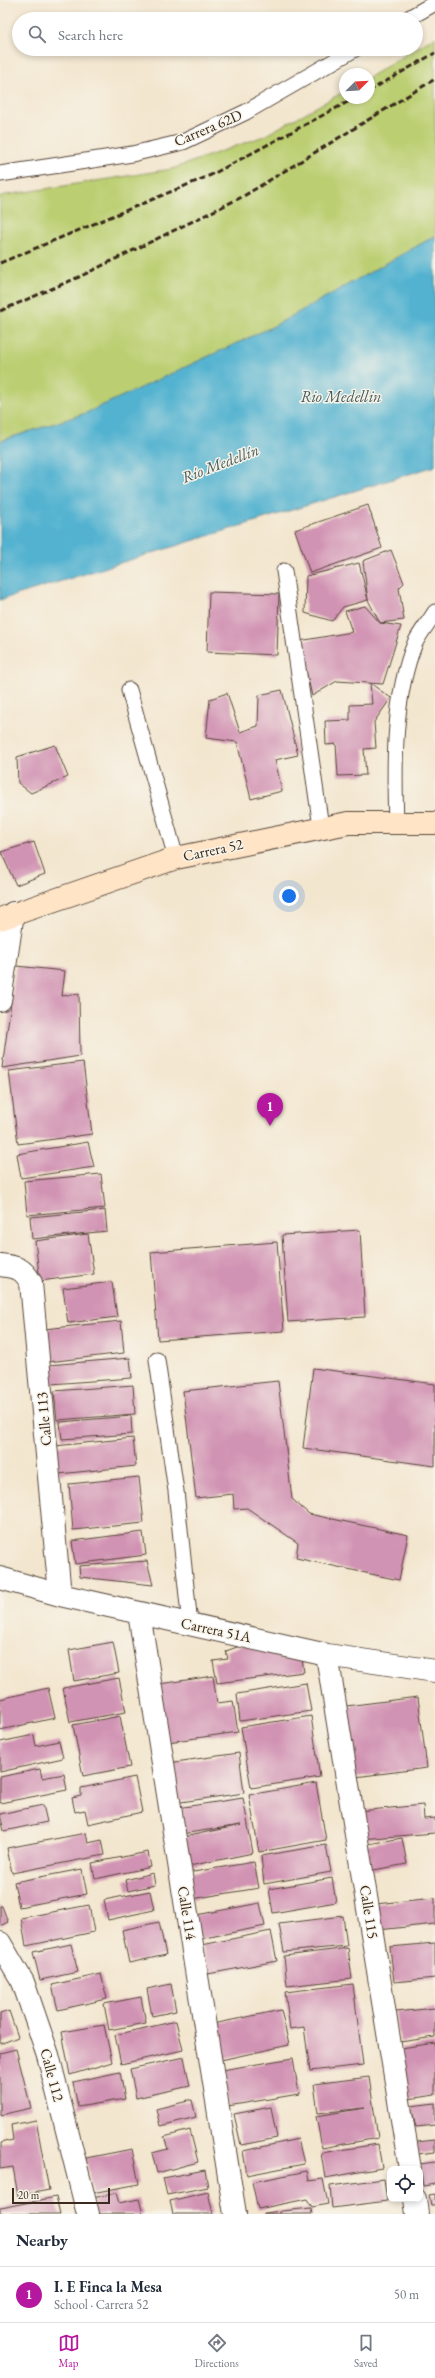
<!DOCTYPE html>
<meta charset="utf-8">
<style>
body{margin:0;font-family:"EB Garamond",serif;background:#f6f6f7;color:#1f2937}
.controls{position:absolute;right:12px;bottom:12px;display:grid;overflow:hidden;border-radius:8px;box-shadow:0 2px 6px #0003}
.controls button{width:36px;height:36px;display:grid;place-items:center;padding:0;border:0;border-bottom:1px solid #e0e1e3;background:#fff;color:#1f2937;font:20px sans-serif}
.compass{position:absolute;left:339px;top:68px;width:36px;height:36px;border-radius:50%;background:#fff;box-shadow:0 2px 6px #0003;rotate:66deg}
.scale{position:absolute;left:12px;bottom:10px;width:98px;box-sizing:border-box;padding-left:4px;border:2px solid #3b2a1e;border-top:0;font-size:11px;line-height:14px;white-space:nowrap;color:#3b2a1e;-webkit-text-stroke:3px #f7f3e8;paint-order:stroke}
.you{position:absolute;left:289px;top:896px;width:14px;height:14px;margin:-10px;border:3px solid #fff;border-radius:50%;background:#1a73e8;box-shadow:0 0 0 6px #1a73e833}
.badge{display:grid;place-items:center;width:26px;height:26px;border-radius:50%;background:#b5179e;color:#fff;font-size:13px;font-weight:700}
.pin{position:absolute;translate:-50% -33px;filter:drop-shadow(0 1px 2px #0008)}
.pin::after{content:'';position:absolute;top:21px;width:14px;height:12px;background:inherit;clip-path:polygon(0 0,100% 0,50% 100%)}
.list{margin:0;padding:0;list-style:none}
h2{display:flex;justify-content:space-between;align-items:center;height:52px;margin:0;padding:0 16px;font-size:17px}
h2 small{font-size:13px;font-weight:400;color:#747a83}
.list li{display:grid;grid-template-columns:26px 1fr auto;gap:12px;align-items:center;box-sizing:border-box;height:56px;padding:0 16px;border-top:1px solid #e0e1e3}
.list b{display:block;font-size:15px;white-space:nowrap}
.list p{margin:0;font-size:13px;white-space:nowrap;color:#747a83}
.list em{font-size:13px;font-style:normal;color:#747a83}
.icon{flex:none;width:22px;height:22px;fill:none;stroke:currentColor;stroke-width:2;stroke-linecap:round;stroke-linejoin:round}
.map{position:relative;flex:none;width:435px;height:2214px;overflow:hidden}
.search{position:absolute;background:#fff;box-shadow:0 2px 6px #0003;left:12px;right:12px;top:12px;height:44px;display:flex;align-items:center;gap:10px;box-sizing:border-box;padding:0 14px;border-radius:22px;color:#747a83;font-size:15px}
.sheet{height:108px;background:#fff}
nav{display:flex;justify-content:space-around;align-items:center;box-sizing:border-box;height:56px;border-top:1px solid #e0e1e3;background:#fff;font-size:11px;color:#747a83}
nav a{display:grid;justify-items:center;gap:2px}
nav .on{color:#b5179e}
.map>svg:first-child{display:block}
.green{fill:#bbcf72;stroke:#7b7c48}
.water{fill:#52b2d0;stroke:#466e77}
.building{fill:#d193b3}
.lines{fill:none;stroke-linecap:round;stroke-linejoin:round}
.lane-casing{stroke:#574639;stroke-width:17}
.street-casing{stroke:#574639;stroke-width:24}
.secondary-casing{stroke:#574639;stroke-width:24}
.lane{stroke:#fff;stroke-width:15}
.street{stroke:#fff;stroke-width:22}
.secondary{stroke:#ffe4c6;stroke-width:22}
.rail{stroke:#3b2a1e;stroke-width:3;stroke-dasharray:6 3;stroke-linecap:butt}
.labels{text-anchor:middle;stroke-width:3;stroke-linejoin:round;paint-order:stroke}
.street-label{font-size:15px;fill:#3b2a1e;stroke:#f7f3e8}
.water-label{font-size:16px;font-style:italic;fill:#435a5c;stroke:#f7f3e8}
</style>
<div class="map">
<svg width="435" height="2214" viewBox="0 0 435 2214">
<rect width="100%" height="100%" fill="#f7f3e8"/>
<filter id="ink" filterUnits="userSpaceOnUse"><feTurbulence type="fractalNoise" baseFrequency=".025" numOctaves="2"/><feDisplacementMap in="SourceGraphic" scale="8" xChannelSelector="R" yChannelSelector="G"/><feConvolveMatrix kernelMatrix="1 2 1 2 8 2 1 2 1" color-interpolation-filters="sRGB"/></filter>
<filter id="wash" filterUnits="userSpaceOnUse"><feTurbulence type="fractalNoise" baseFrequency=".012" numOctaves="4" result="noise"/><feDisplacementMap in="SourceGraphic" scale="16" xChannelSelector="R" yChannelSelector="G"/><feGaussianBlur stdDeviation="0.9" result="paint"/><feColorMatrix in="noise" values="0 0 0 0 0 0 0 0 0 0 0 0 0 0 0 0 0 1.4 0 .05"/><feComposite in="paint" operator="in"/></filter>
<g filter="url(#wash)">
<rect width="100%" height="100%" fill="#f3e6cf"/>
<!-- green -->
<path class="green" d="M435,37v199l-161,90 -188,87 -86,28v-245l172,-27 92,-33 81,-45v7h24v-21z"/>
<!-- water -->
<path class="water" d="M435,236v230l-435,134v-159l86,-28 188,-87z"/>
<g id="blocks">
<!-- building -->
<path class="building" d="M368,505l14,43 -72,25 -15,-43z
M391,550l13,33 -5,5 5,32 -24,3 -12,-23 -5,-39z
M359,563l9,37 -25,7 -11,14 -27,-8 1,-37z
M209,592l70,2 -2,61 -70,-3z
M365,606l15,17 21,3 -18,58 -46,-3 -25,15 -13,-55 53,-9 -7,-21z
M370,683l21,15 -17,24 2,26 -12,1 2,26 -28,1 -2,-32 -10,1 -1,-24 25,-1v-15l22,-1z
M282,690l16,65 -23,5 7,31 -31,8 -14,-57 -31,-4 4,-39 17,-6 13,39 18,-6 1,-31z
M55,745l13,32 -37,16 -13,-10 -1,-26z
M34,842l11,32 -29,11 -15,-33z
M16,966l49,5 -3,25 17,-2 1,62 -78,12z
M83,1062l9,72 -74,10 -9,-73z
M88,1142l6,25 -73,11 -4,-24z
M101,1174l4,34 -78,7 -3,-34z
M105,1210l2,21 -75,8 -2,-22z
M360,1230l5,87 -77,5 -6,-87z
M88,1234l6,40 -54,7 -5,-40z
M277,1242l7,89 -126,9 -7,-88z
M112,1282l5,35 -49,6 -5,-35z
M121,1321l3,32 -76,9 -4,-33z
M130,1358l2,20 -81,6 -2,-19z
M313,1368l122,16v82l-132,-18z
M278,1381l14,118 17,15 99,21 -9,45 -103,-22 2,-15 -51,-35 -13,1 -1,-15 -37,4 -13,-107z
M133,1385l2,29 -78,6 -3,-29z
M131,1416l1,18 -70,5 -2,-17z
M133,1438l3,28 -77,8 -4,-28z
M139,1477l5,46 -71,7 -4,-46z
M143,1532l3,23 -71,9 -3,-23z
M147,1561l6,24 -73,-8 -1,-11z
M113,1642l6,31 -45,8 -5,-31z
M243,1645l59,14 2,13 -87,11 -4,-22 15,-2 -2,-8z
M213,1676l4,27 16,-2 5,31 -77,11 -8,-58z
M119,1678l7,34 -56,10 -7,-34z
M306,1683l5,28 -71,10 -3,-27z
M48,1688l7,30 -55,12v-31z
M418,1697l9,71 -72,9 -9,-71z
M120,1716l10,51 -47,9 -10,-51z
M311,1716l9,61 -69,11 -10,-61z
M34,1735l2,11 23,-5 4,17 -63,14v-30z
M239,1753l5,40 -70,10 -6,-40z
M40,1769l2,9 22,-4 3,16 -67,13v-26z
M135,1777l7,35 -54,12 -3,-14 -10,2 -3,-14 9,-2v-8z
M316,1783l10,57 -67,12 -10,-57z
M243,1798l10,55 -64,13 -6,-29 58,-12 -60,9 -4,-26z
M43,1805l4,17 -43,9 -4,-17z
M423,1805l1,14 11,-1v15l-75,6 -2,-28z
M86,1833l2,10 14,-3 3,15 -93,18 -5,-25z
M402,1838l5,26 -39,7 -5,-26z
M326,1845l5,27 -67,12 -3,-28z
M148,1852l3,15 -56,12 -3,-16z
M254,1862l5,26 -67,11 -5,-26z
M82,1869l5,25 -68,13 -5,-25z
M153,1873l2,12 -27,6 -3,-11z
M332,1878l4,24 -63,11 -4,-24z
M150,1891l4,19 -46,10 -4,-20z
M435,1898v26l-57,6 -3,-26z
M260,1903l5,23 -70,14 -4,-24z
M89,1905l5,27 -68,14 -5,-28z
M0,1906h2l6,16 -8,4z
M343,1916l4,30 -63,6 -5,-28z
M159,1922l7,33 -37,8 -7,-33z
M271,1931l6,30 -69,13 -6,-29z
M435,1943v35l-41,4 -4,-35z
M71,1944l7,28 -38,8 -7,-28z
M348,1948l4,31 -65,7 -3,-30z
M101,1974l6,25 -49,11 -6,-25z
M171,1984l5,27 -24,5 -5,-27z
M353,1984l10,81 -53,6 -6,-44 -14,2 -5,-37z
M141,1997l5,26 -37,7 -5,-26z
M435,2008v29l-35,5 -4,-30z
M281,2010l8,35 -68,15 -8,-36z
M9,2011l9,26 -18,7v-30z
M176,2021l7,29 -62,14 -6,-29z
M104,2025l8,37 -42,13 -8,-43z
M435,2043v52l-27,4 -7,-51z
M16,2049l15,59 -31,7v-62z
M184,2057l6,29 -54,12 -6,-29z
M293,2058l6,36 -71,12 -6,-36z
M120,2072l5,27 -47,8 -5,-25z
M369,2077l9,61 -56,10 -6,-32 49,-8 -47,5 -4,-29z
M192,2100l4,17 -36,9 -4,-17z
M435,2103v22l-19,2 -5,-21z
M271,2107l6,31 -36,7 -7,-31z
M36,2120l13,70 -31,6 -5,-29 -13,2v-26l13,-3 -2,-15z
M190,2130l8,32 -41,11 -5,-20 16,-4 -4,-12z
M298,2139l6,25 -57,11 -4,-24z
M435,2140v12l-17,2 -1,-12z
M378,2144l4,24 -57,10 -4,-25z
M132,2149l7,35 -47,9 -6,-35z
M435,2162v22l-12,2 -3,-22z
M205,2170l3,17 -41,8 -4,-17z
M307,2171l2,10 14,-2 5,25 -16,3 -5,-8 -49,10 -6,-27z
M384,2179l3,22 -55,7 -2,-22z
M208,2192l5,22h-40l-3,-13z
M116,2193l3,10 20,-4 4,15h-47l-3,-16z
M435,2194v11h-4l-2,-10z
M56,2197l4,17h-60v-6z
M311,2208l1,6h-49v-1z"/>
</g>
</g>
<g filter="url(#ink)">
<use href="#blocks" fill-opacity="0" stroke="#574639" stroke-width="1"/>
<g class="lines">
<!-- lane casing -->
<g class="lane-casing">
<path id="lane" d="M407,19l28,-16
M0,174l132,-20 51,-12 63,-30 109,-63
M284,571l37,256
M129,690l47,168
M396,823c-2,-57 -3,-126 19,-180 5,-10 14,-21 20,-31
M157,1360l19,131 14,134"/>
</g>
<!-- street casing -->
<g class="street-casing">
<path id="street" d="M0,1000l13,-87
M0,1265c17,2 23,3 31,18l29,312
M0,1578l60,17 267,60 108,16
M139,1613l96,601
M327,1655l83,514
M0,1943l23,39 25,73 40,159
M415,2199l2,15"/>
</g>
<!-- secondary casing -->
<g class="secondary-casing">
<path id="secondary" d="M0,919l176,-61 172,-35h87"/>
</g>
<!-- lane -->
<use href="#lane" class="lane"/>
<!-- street -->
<use href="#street" class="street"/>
<!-- secondary -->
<use href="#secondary" class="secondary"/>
<!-- rail -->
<path class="rail" d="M369,91l66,-38
M0,263l211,-88 144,-77
M0,311l79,-34 163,-80 193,-118"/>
</g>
</g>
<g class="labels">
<!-- street labels -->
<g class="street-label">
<text transform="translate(208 128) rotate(-23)" y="5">Carrera 62D</text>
<text transform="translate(213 850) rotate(-12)" y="5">Carrera 52</text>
<text transform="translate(44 1419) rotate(-95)" y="5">Calle 113</text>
<text transform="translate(216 1630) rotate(12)" y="5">Carrera 51A</text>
<text transform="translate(369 1912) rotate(81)" y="5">Calle 115</text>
<text transform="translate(187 1913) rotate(81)" y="5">Calle 114</text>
<text transform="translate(52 2075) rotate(75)" y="5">Calle 112</text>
</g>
<!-- water labels -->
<g class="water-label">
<text x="341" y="402">Rio Medellin</text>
<text transform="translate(220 463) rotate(-21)" y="6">Río Medellín</text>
</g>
</g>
</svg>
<div class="controls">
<button><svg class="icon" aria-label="locate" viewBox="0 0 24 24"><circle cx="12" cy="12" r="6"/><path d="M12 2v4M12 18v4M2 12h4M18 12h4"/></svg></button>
</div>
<svg class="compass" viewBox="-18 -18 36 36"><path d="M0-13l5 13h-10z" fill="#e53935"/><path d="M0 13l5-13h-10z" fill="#747a83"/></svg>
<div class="scale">20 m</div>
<div class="you"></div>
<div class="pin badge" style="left:270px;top:1126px">1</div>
<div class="search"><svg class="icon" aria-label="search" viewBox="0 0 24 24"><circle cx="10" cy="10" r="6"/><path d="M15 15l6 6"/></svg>Search here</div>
</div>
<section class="sheet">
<h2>Nearby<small></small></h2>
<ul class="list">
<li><span class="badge">1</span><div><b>I. E Finca la Mesa</b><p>School · Carrera 52</p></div><em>50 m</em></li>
</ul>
</section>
<nav>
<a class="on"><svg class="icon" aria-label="map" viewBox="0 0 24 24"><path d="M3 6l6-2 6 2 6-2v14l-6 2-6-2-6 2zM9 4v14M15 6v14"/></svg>Map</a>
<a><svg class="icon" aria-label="directions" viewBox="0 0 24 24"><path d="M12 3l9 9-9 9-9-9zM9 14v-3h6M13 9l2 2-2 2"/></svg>Directions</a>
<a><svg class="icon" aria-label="saved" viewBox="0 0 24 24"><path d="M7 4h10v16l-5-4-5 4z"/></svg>Saved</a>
</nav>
